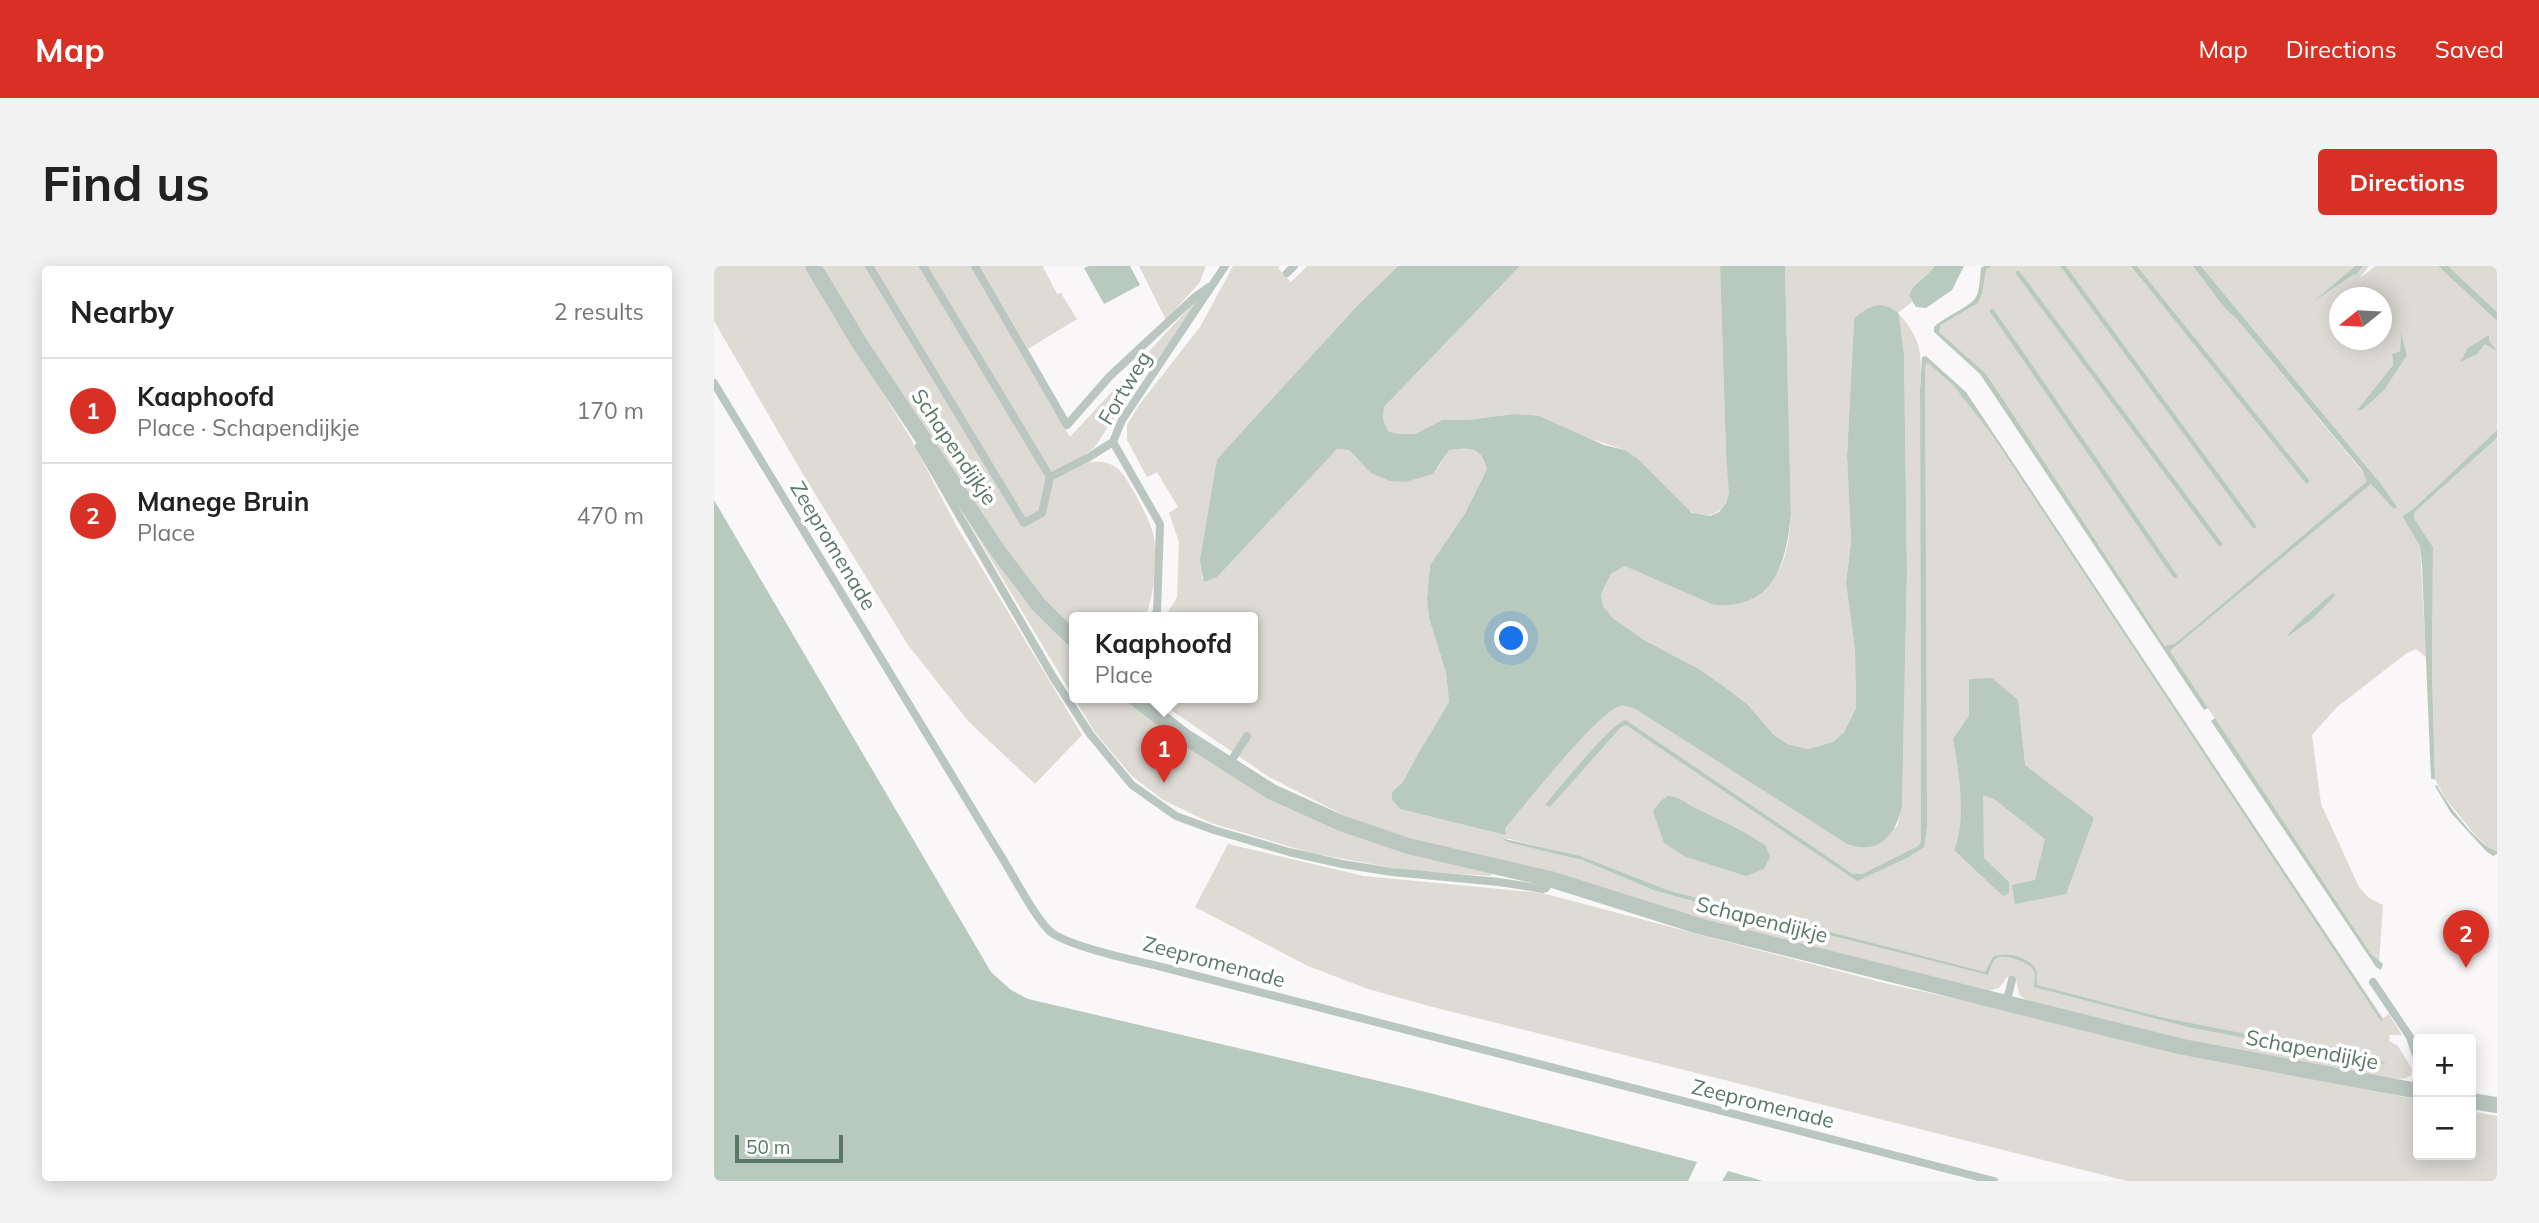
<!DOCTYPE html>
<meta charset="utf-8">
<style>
body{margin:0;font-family:Mulish,sans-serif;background:#f2f2f2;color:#222}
.controls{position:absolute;right:21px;bottom:21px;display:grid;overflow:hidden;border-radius:7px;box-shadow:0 4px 18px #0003}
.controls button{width:63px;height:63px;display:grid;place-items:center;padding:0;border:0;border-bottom:2px solid #e0e0e0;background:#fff;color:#222;font:35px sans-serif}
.compass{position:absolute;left:1615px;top:21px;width:63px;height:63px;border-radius:50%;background:#fff;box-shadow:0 4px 18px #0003;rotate:252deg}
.scale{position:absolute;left:21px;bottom:18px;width:108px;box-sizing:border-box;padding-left:7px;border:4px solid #597868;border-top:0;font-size:19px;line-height:24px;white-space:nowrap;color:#597868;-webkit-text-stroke:5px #fff;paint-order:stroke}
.you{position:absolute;left:798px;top:373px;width:24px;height:24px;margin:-18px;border:5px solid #fff;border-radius:50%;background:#1a73e8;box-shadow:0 0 0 10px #1a73e833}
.badge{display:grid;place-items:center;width:46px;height:46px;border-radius:50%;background:#d93025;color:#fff;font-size:23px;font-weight:700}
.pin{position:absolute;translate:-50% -58px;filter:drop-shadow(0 2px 4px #0008)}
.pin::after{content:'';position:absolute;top:37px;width:24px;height:21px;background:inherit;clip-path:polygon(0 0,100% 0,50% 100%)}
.popup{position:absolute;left:355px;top:346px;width:189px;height:91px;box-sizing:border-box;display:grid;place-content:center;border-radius:7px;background:#fff;filter:drop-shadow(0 2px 5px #0005);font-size:23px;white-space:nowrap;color:#767676}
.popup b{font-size:26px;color:#222}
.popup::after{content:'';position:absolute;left:50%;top:100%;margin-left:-14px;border:14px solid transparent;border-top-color:#fff}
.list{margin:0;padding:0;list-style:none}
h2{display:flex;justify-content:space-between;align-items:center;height:91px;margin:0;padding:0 28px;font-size:30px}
h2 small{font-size:23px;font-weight:400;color:#767676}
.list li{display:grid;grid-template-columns:46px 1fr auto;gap:21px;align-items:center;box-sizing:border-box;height:105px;padding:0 28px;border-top:2px solid #e0e0e0}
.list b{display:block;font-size:26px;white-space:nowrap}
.list p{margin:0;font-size:23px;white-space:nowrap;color:#767676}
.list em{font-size:23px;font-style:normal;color:#767676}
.map{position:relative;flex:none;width:1783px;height:915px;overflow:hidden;border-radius:7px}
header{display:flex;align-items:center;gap:42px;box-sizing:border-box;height:98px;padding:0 35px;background:#d93025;color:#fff}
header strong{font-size:33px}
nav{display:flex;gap:38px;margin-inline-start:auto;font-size:24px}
.intro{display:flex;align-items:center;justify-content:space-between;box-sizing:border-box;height:168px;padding:0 42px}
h1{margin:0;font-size:49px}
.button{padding:18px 32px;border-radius:7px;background:#d93025;color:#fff;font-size:24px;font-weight:700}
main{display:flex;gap:42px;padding:0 42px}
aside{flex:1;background:#fff;border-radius:7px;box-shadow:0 4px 18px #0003}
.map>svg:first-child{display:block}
.green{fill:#dedbd5;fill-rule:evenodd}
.water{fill:#b8cabe}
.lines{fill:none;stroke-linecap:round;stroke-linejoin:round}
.stream{stroke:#b8cabe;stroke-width:4.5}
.service{stroke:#bac6c0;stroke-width:8}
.minor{stroke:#bac6c0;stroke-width:16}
.labels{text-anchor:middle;stroke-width:7;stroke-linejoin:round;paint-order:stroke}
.street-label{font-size:21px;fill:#597868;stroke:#fff}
</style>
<header>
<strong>Map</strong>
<nav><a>Map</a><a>Directions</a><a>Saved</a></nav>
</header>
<div class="intro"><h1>Find us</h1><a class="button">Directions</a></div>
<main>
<aside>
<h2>Nearby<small>2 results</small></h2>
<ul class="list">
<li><span class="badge">1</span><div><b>Kaaphoofd</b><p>Place · Schapendijkje</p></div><em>170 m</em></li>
<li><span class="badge">2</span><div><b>Manege Bruin</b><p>Place</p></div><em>470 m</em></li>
</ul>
</aside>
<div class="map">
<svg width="1783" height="915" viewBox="0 0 1783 915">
<rect width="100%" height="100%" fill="#f9f7f7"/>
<!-- green -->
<path class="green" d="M0,0h90l106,171 47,90 125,208 -47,49 -66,-62 -61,-77 -104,-169 -90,-155z
M106,0h151l99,171 130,-141v9l-63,79 -43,64 -9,6 6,8c9,-1 18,0 26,6 10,7 31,49 35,62 7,18 2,70 -7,87h-70v15l-43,-45 -31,-40 -150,-229z
M266,0h64l-1,1 14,27 4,-1 16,26 -49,30z
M425,0h67l-6,16 -34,38z
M519,0h47l-2,2 13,14 16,-16h91l-42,41 -139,152 -15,120 135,-130 12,1 8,9 81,9 11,-18c20,-2 30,-5 38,19l-22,44 -35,52 -3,33 2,20 17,55 3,29 -30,50 -16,31 -11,9v8l8,9 105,25v-5c18,-22 94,-120 116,-123 5,-1 11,2 16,4l210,134 50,-17 5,-20 5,-236 -3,-217 -5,-40c24,27 23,42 21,76l1,451 -3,5 -56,28h-9l-227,-154 -23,19 -58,66 80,-83 232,156 67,-32 1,-485 39,32 419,625 6,-4 13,21h-12l-1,6 9,5 14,23 -1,6 -5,3 -15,2 -227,-44 -136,-34 -9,-8 -3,-15 -9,-2 -8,11 -11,3 -337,-85 -79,-27 -176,-44 -39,-13 -88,-45 -117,-80h101v-80h-88l12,-20 2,-55 -10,-29 9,-6 -21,-35 -10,5 -20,-37v-15l12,-20 61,-78zM788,573h8l76,21 88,33 314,82 -303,-76 -32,-9 -71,-30z
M806,0h200l6,187c2,19 11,49 -11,60 -7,4 -15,4 -21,0 -8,-3 -15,-12 -21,-18 -15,-16 -30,-32 -48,-45l-111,-36 -47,6h-25l-27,14h-17l-10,-3 -5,-12 1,-12z
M1071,0h149c-7,11 -22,17 -25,30l3,6 -14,11 -5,-3 -39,9 -7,137 4,85 -5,42 9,67 1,58 -12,24 -11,10 -25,7 -21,-5 -13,-9 -26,-30 -19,-15 -30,-21 -55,-29 -31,-22 -10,-12 -2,-12 10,-20 14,-8 13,4 126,21c23,-26 24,-43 27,-77z
M1278,0h201c9,11 33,47 42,51l131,159 1,5 -172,146 -21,17 -8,3 -167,-254 -60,-61 2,-7 37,-22 4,-9 4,-25z
M1487,0h154l-36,31 44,-31h6l-10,13 16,-13h63l59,55v109l-85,80 -10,6 18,30 6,111 -10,-8 -9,4 -70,54 -25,28 9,69 38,83 10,11 14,7 -4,58 -8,-9 -201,-303 201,-168 10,1zM1626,32h42v42h-42zM1687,67l6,22 -50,55 36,-45 -1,-11 8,-3z
M1734,0h49v46z
M1783,172v413l-3,1 -18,-16 -31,-38 -10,-19 -3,-106 1,-126 -19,-29 1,-6z
M254,249l51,78 56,61v43h46l61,46 51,33 61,34 198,61 -1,5 -86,-6 -94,-17 -100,-30 -48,-23 -32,-25 -37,-44 -128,-213z
M514,578l136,32 178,17 342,90 534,117v55h53v-44l26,5v65h-370l-698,-175 -61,-17 -60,-23 -113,-59z"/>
<!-- water -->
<path class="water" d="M375,0h41l10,19 -36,19 -20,-36z
M684,0h122l-136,141 -1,12 5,12 10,3h17l27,-14h25l47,-6 25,2 65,29 21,5 13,9 54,54 18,3 9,-4 7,-9 3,-10 -3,-40 -6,-187h65l6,248c-5,49 -16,95 -77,91l-89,-39 -14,8 -10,20 2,12 10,12 31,22 55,29 30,21 19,15 26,30 13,9 21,5 25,-7 11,-10 12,-24 -1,-58 -9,-67 5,-42 -4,-85 7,-137c15,-14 28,-20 45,-5l5,40 3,217 -5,236c-7,29 -23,48 -55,37l-210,-134c-5,-2 -11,-5 -16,-4 -21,3 -98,101 -116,123l1,6 -106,-26 -8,-9v-8l11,-10 16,-30 30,-50 -3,-29 -17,-55 -2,-20 3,-33 35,-52 22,-44c-7,-24 -18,-21 -38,-19l-16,24 -28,8 -15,-1 -19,-8 -22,-23 -12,-1 -120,128 -13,5 -4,-22 17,-101 139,-152z
M1220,0h30l-12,24 -26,18 -10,-1 -7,-11c3,-13 18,-18 25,-30z
M1270,0h8l-6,4 -4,24 -4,9 -37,22 -2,7 46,41 14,20 166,253 9,-2 21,-17 172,-146 -5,-11 -127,-153c-9,-4 -33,-40 -42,-51h8l180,218 16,23 -3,2 -23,-25 -201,167 38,57 -4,2 -224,-336 -46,-42v-5c10,-10 36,-20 42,-30 4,-7 4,-21 5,-29z
M1641,0h8l-7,9 -2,-1 -41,28z
M1724,0h10l49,46v9z
M1687,66l6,23 -23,35 -22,20h-5l36,-45 -1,-11 8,-3z
M1775,69v6l8,10 -12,-7 -8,10 -17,8 8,-14z
M1212,90l40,36 388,584 29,44 -2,1 -391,-589 -36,-46 -25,-22 -3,-1 -1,5 2,459 -3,20 -17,11 -50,23 -231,-156 -5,2 -71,80 -5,-2c13,-15 66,-82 81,-85l227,154h9l56,-28 3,-5 -1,-451 2,-33z
M1783,164v8l-82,74 -1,6 19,29 -1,126 3,106h-4l-9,-214 -2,-19 -18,-30 10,-6z
M0,234l277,472 20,18 17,9 398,93 271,70 -9,19h-974z
M1619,327l2,3 -24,24 -24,17c3,-8 36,-36 46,-44z
M1278,412l26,22 7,65 69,53 -28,76 -51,10 -3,-19 23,-5 10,-41 -51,-40 -11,-4 1,63 25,24v11l-6,3 -49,-46c13,-28 5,-81 -1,-111l16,-23v-37z
M1501,452l156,236 12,10 -2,6 -5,-3 -165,-246z
M1723,519c7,16 44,64 60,66v3l-4,2 -7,-5 -35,-38 -16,-27z
M954,530c11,0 16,6 25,11 25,12 50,23 73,39l4,11 -6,12 -18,7 -60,-19 -22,-14 -11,-32 9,-11z
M786,572l80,18 90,35 315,81 8,-15c12,-6 36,0 42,11 3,6 1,11 2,17l123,32 222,44 4,3 -198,-37 -154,-40c0,-4 2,-11 0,-16 -3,-8 -26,-16 -35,-14 -7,2 -9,12 -11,18l-303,-76 -32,-9 -71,-30 -74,-18z
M1014,905l35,10h-41z"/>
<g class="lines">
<!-- stream -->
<path class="stream" d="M1349,0l191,260
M1420,0l173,215
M1304,7l202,271
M1278,45l183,265"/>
<!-- service -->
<path class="service" d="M155,0l155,257 18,-10 8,-36
M209,0l127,211 39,-20 24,-15
M261,0l92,159 43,-49 85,-79 14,-10
M573,7l7,-7
M0,117l282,465c13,19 40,73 56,85 22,15 86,28 114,35l828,213
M205,180l134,231 37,57 42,51 44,31 38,14 75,22 53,12 50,8 107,10 44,7 3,-1 4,-9
M439,351l4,-6 3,-87 -47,-82 9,-22 103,-154
M514,500l19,-30
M1659,716l37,55 8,24
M1292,738l6,-24
M1701,825l3,-17"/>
<!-- minor -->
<path class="minor" d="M99,0l47,78 138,207 40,53 37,37
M420,431l50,39 88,56 69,31 67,23 142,33 149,47 383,96 101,25 235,44
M1757,835l26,4"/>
</g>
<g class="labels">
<!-- street labels -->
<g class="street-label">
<text transform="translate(411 122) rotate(-59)" y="7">Fortweg</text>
<text transform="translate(240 181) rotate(56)" y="7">Schapendijkje</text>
<text transform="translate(119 280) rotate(59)" y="7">Zeepromenade</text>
<text transform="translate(1048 654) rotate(14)" y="7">Schapendijkje</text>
<text transform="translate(500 696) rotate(15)" y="7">Zeepromenade</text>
<text transform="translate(1598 784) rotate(11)" y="7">Schapendijkje</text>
<text transform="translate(1049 838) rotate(14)" y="7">Zeepromenade</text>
</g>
</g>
</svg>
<div class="controls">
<button>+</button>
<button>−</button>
</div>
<svg class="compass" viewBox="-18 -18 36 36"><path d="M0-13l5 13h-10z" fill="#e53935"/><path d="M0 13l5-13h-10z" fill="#767676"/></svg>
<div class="scale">50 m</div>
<div class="you"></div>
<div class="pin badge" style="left:450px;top:517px">1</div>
<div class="popup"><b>Kaaphoofd</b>Place</div>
<div class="pin badge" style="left:1752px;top:702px">2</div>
</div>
</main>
